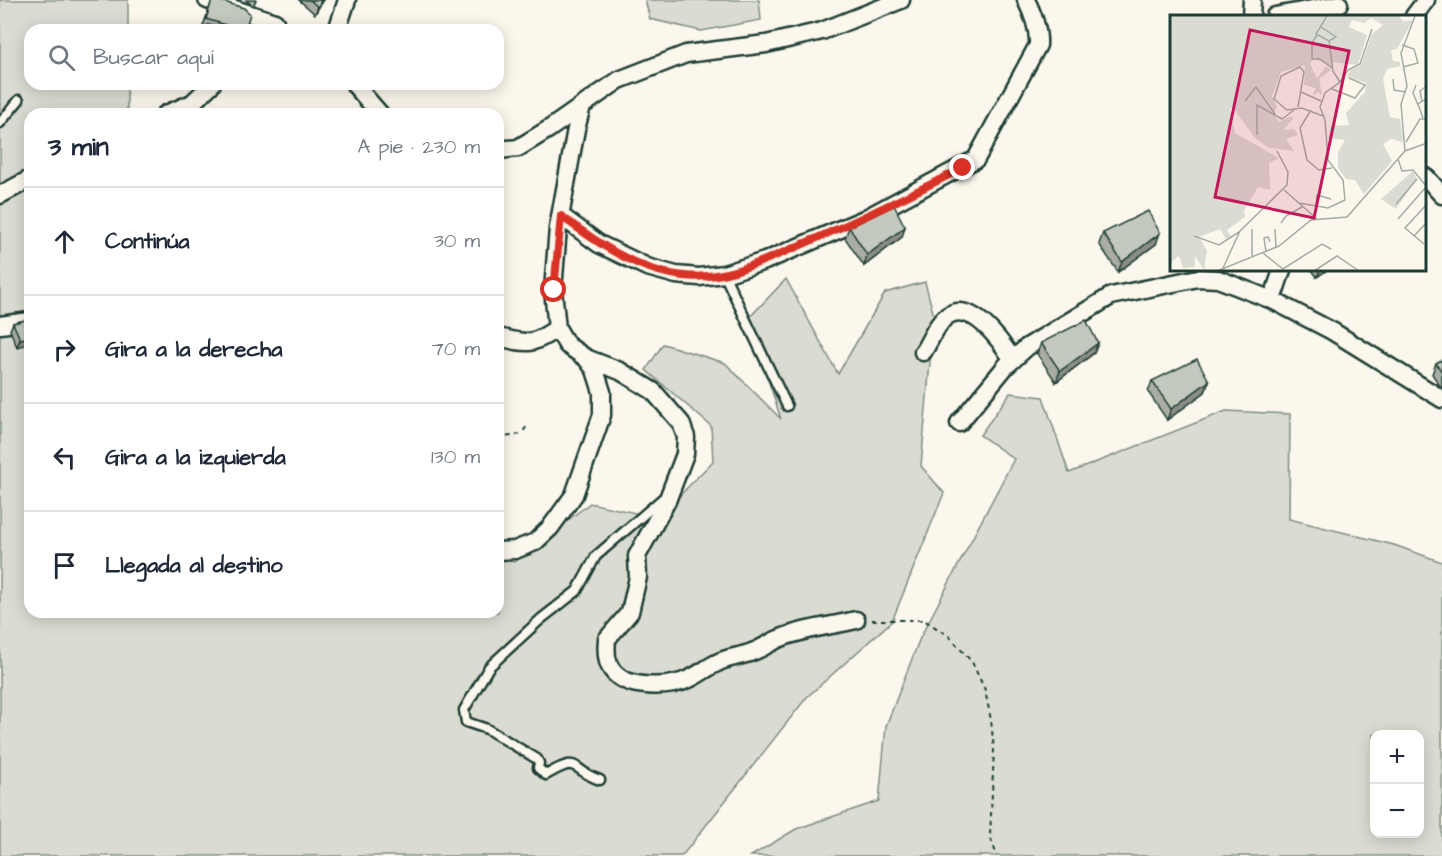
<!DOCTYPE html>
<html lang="es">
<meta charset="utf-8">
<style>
body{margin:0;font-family:"Architects Daughter",sans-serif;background:#f2f2f3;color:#1f2937}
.controls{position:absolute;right:18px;bottom:18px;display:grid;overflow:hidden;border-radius:12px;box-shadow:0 3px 15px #0003}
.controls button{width:54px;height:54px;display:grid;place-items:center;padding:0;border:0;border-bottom:2px solid #e0e1e3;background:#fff;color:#1f2937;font:30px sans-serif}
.stop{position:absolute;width:18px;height:18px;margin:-14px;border:4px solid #d93025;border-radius:50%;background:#fff}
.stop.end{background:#d93025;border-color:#fff;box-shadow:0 2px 6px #0008}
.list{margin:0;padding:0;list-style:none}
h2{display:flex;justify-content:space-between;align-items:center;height:78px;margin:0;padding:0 24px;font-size:26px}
h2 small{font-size:20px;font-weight:400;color:#747a83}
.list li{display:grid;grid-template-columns:39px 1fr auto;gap:18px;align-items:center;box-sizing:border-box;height:108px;padding:0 24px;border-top:2px solid #e0e1e3}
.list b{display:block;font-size:22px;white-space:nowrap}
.list em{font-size:20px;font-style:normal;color:#747a83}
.icon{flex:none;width:33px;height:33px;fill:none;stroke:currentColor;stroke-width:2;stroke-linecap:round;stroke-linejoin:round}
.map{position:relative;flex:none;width:1442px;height:856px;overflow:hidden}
.search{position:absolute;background:#fff;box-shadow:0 3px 15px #0003;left:24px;top:24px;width:480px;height:66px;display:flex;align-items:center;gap:15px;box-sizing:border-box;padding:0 21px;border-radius:18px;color:#747a83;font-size:22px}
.panel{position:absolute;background:#fff;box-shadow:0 3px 15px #0003;left:24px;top:108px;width:480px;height:510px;border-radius:18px}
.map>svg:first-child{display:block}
.green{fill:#dbdcd1;stroke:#7d8c82;stroke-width:1.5;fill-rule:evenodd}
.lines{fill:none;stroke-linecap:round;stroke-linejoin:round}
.service-casing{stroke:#1f3d34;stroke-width:13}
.minor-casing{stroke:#1f3d34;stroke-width:21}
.path{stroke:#1f3d34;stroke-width:2;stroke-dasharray:4.5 4.5;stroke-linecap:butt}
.service{stroke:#fbf7ec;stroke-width:8}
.minor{stroke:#fbf7ec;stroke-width:16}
.wall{fill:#a9ada3;stroke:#1f3d34;stroke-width:1.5}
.shaded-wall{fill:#898d85;stroke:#1f3d34;stroke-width:1.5}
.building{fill:#c4c9be;stroke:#1f3d34;stroke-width:1.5}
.route{stroke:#d93025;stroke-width:8}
.inset-road{fill:none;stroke:#a3ada2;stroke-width:1.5}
.view{fill:#c2185b;fill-opacity:0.15;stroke:#c2185b;stroke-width:3}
.inset-edge{fill:none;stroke:#1f3d34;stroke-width:3}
</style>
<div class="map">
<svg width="1442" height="856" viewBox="0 0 1442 856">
<rect width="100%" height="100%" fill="#fbf7ec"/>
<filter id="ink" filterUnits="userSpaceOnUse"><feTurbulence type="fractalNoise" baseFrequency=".0167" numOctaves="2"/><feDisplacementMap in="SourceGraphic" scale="12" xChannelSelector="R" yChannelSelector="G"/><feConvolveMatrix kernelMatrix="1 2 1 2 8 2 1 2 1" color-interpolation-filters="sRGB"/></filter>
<g filter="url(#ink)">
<!-- green -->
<path class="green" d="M0,0h128v30h-98v54h97v30h-97v498h468v-54l17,4 75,-59 68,15 55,-57 -2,-35 -65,-56 17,-26 62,19 56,56 -33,-100 38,-40 52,95 47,-81 40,-11 9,34 -13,150 23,27 -52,128 -85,76 -125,159h-682z
M645,0h114l2,20 -60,11 -51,-12z
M1010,393l33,4 26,76 157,-62 64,3 -1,105 105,26 48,17v294h-691l45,-27 83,-28 7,-75 34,-88 94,-179 -34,-24zM1374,734h46v100h-46z"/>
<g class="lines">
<!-- service casing -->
<g class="service-casing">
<path id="service" d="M0,123l19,-23
M724,274l63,132
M600,780c-31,-10 -18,-26 -54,-5l-8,-7 1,-5 -2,-4 -50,-30 -21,-7 -2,-12 25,-43 52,-48 36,-28 19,-35 67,-58"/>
</g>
<!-- minor casing -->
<g class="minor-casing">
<path id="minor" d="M207,0l68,22
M1251,16l1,-16
M1275,16l64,-12
M1414,16l12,-16
M340,30l-2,-3 9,-27
M354,84l26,30
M166,114l26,-11 20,-19
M498,150l20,-2 31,-19 70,-49 67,-26 80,-10 56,-13 79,-31
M1426,177l16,18
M0,195l30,-16
M561,216l38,28 48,23 29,8 23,2 25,-3 41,-13 99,-42 112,-60 62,-114c1,-16 -5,-31 -12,-45
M1272,300l10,-30
M0,325l30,-4
M498,337c30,7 34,9 59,-9
M923,352c7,-11 14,-29 24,-36 25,-17 55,27 66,44
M586,358l34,13 33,20 28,32 5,14 -1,17 -18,47 -30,55 1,21 -8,35 -23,27c-1,10 -1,23 5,31 14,20 58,18 77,9 11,-5 20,-13 32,-18 10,-4 21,-5 31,-9 9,-3 16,-8 24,-12 25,-11 55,-14 80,-20
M959,423l47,-57 21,-19 84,-51 87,-18 20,1 54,21 60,31 110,68
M498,551l17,-1 20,-8 15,-14 24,-33 28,-80v-23l-7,-22 -9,-12 -19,-13 -10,-17 -4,-38 5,-62 18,-99 6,-23"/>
</g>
<!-- path -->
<path class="path" d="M498,436c12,1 26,1 29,-12
M872,620h52l25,16 23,26 13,28 6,30 3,30 -4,86 7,20"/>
<!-- service -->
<use href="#service" class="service"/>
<!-- minor -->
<use href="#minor" class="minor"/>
</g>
<!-- wall -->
<path class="wall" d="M212,0l33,30h-39l1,-3 -4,-1z
M246,0h10l-3,6z
M299,0h24l-8,14z
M849,227l53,10 -38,29 -19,-28z
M1103,233l53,11 -38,28 -19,-28z
M1312,270h15l-10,7z
M30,319l-13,28 -7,-17 3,-7z
M1041,343h57l-4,10 -38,29 -19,-28z
M1442,360v29l-10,-15 4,-11z
M1152,381h57l-4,11 -38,28 -19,-28z"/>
<!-- shaded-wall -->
<path class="shaded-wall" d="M321,0h2l-8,14z
M905,227l-3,10 -38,29 3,-11z
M1160,233l-4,11 -38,28 4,-10z
M1320,270h7l-10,7z
M30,337v7l-13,3 3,-8z
M1098,343l-4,10 -38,29 4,-11z
M1209,381l-4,11 -38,28 4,-11z"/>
<!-- building -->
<path class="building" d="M212,0h5l27,8 6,6 -5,16h-3l-36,-11z
M310,0h11l-3,7z
M208,25l21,5h-23z
M894,205l11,22 -38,28 -18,-28z
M1148,211l12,22 -38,29 -19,-29z
M30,319v18l-10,2 -7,-16z
M1086,320l12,23 -38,28 -19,-28z
M1197,359l12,22 -38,28 -19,-28z
M1442,360v12l-6,-9z"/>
</g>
<g class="lines" filter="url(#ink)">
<!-- route -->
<path class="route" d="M554,290l7,-74c34,25 73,53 116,59 44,8 86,-14 126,-31 55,-23 107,-49 160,-76"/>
</g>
<!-- overview -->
<g transform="translate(1170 15)">
<rect width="256" height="256" fill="#fbf7ec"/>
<path d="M0,1h229l4,5 10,-1 -16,29 -6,1 2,11 7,1v4l-13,3 -4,10 7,38 10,2 3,19 -1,4 -11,-3 -8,5 9,17 -28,33 -9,-14 -9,-1 -8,-11v-16l7,-12 -17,-2 3,-12 18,-1 -3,-12 19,-21 1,-9 -19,-6 3,-7 11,-5 11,-31 11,-9 -12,-7 -7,5 -12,-3 -3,7 18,8 -9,30 -27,-3v4l-18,-8 -3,6 7,14 9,-12 5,4 -12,9 3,16 -4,-3 -5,4 2,-8 -11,-3 1,-20 -24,7 -9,24 5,11 -4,7 6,8 12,-6 2,3 -10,11 11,-1 4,6 -12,4 8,12 -25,-3 -13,-9 -23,-31 -3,1 5,24 44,25 -10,5 1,27 -12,-3 -14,24 1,6 -18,13 4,7 -5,2 -6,-10 -21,8 8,14 -3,19 -9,-14v11l-12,1 -4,-12 -9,7zM243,156l4,8 -21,30 -15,-10z" fill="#dbdcd1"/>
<path class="inset-road" d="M151,12l15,10 -7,4M147,20l-5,8v16h8l12,9M232,30l12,4 4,14 -15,4M223,64l1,11 12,2M170,67l8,-12 12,-6 12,-35M246,70l-3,8 5,12M162,74l23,9 10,-13 -16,-7M131,77l20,9M75,86l11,-14 19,27M252,87l-2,-11 7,-5M128,92l6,-35 -4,-5 -19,9 -7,23 13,11 15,-2 21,8M141,95l-11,18 7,32 12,10 13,-2M253,103l-5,-14 9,-6M87,120v-30l25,14 12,-9M236,127l14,-23h7M235,136l-4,-47 6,-18 -6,-33 14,-37M228,144l4,12 11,-1 14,17M114,175l33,29M129,188l29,5 17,-8 -2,-20 -15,-20 -3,-40 -5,-13 5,-14 15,-11 -7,-11 -4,-30 -13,-7 11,-18M226,189l21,-25M146,190l1,-10 14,4M228,204l28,-32M111,208l5,-7 16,-9M82,214v28M105,214l1,18M24,221l25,9 20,-13M244,221l13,-14M254,229l-19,-16 22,-24M96,237l-2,-14 4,-1 2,5M93,238l20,16 39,-25 9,5M53,253l17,-37 47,-46 1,-13 -11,-21M47,256l62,-25 32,-26 36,-3 58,-66 22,-8M144,256l23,-15 22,15"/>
<path class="view" d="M80,15l99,21 -35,167 -99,-21z"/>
<rect width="256" height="256" class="inset-edge"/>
</g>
</svg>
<div class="controls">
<button>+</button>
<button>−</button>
</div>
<div class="stop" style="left:554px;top:290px"></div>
<div class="stop end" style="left:963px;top:168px"></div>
<div class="search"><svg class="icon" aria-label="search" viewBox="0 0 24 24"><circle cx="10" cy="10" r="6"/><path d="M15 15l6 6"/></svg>Buscar aquí</div>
<section class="panel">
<h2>3 min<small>A pie · 230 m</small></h2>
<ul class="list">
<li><svg class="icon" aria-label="ahead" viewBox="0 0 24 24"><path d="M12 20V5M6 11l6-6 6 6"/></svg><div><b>Continúa</b></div><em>30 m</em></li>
<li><svg class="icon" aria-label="right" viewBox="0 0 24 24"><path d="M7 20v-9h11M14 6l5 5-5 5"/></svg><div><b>Gira a la derecha</b></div><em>70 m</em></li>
<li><svg class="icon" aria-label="left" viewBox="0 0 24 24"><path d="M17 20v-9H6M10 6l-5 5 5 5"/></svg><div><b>Gira a la izquierda</b></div><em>130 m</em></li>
<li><svg class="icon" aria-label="arrive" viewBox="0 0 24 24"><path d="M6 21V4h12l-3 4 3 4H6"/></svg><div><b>Llegada al destino</b></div></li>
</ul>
</section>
</div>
